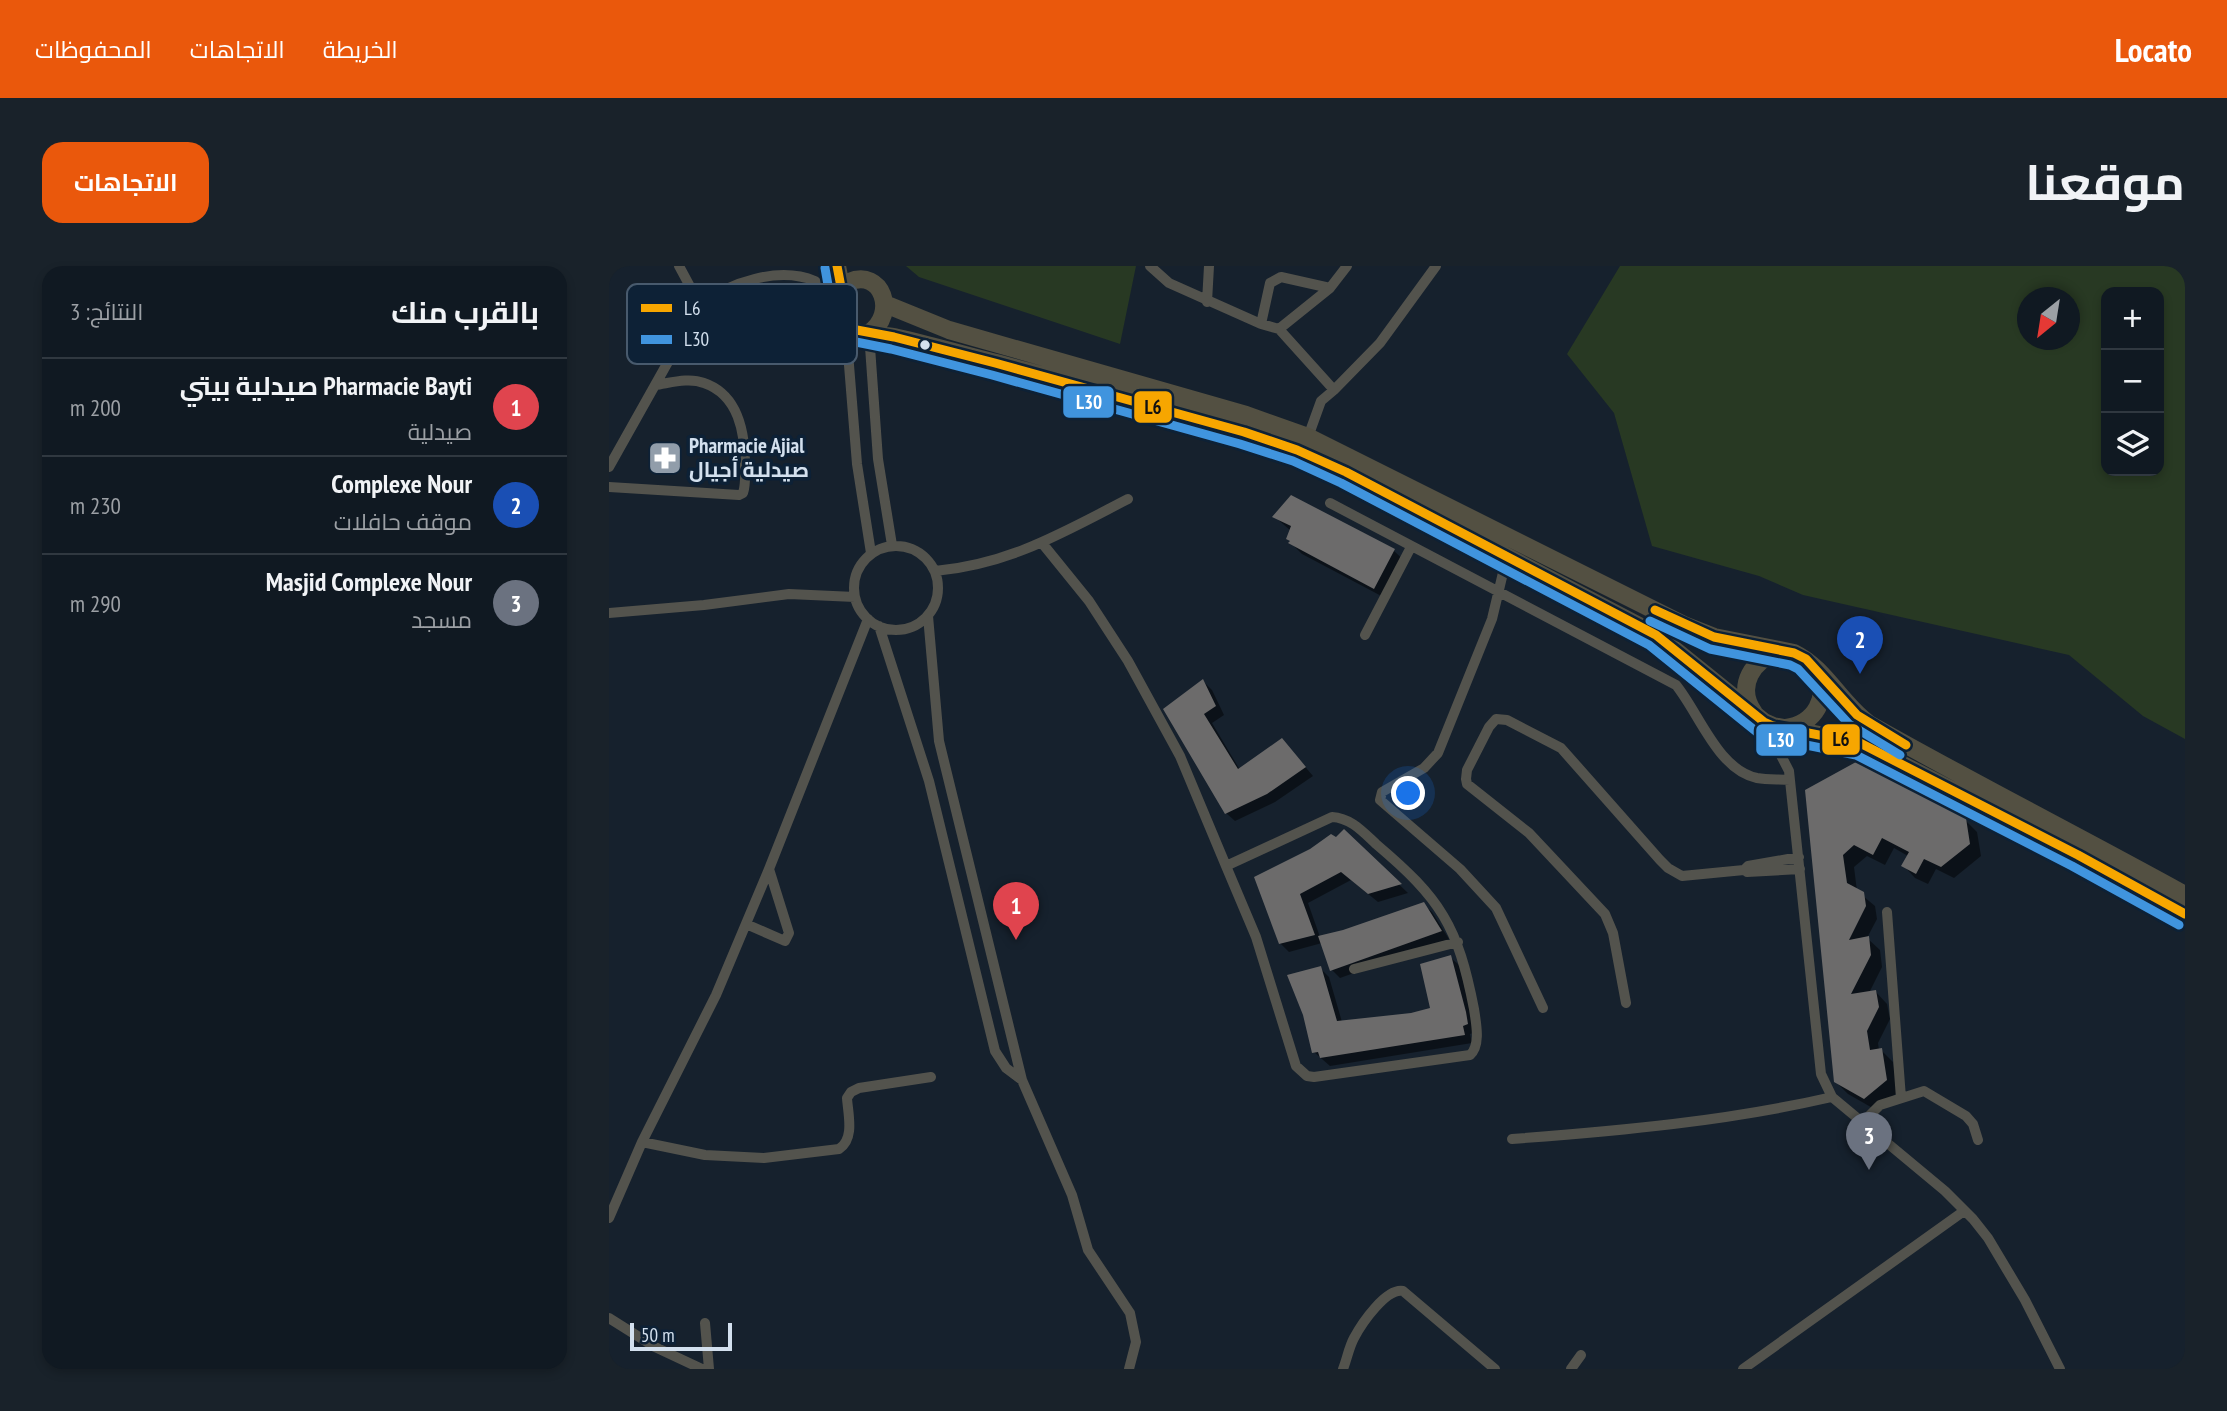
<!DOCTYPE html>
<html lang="ar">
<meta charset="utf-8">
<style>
body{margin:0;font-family:"PT Sans Narrow",Cairo,sans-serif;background:#19222a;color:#f1f3f6;direction:rtl}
.controls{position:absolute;right:21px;top:21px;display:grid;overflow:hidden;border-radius:14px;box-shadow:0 4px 10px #0003}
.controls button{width:63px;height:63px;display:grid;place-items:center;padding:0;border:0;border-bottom:2px solid #303840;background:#101922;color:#f1f3f6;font:35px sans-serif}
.compass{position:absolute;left:1408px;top:21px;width:63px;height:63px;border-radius:50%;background:#101922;box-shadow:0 4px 10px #0003;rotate:210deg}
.scale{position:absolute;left:21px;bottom:18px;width:102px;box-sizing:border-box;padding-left:7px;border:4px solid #d3e0ee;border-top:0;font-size:19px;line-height:24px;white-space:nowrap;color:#d3e0ee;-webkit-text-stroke:5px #0d2136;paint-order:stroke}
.you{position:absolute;left:800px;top:528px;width:24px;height:24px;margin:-18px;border:5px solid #fff;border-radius:50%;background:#1a73e8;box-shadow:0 0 0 10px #1a73e833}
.badge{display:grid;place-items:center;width:46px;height:46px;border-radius:50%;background:#ea580c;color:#fff;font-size:23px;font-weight:700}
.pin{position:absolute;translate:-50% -58px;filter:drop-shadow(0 2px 4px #0008)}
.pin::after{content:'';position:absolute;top:37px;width:24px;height:21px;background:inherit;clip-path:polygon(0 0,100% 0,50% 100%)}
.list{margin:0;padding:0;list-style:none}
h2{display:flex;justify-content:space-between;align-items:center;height:91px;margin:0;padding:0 28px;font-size:30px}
h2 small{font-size:23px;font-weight:400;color:#9ca0a5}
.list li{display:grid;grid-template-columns:46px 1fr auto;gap:21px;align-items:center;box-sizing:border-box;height:98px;padding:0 28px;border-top:2px solid #303840}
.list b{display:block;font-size:26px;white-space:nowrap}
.list p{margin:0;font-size:23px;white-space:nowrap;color:#9ca0a5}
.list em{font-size:23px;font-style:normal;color:#9ca0a5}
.icon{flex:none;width:38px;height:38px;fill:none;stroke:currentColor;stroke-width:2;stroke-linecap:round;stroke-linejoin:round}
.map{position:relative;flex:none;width:1576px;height:1103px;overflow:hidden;direction:ltr;border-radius:21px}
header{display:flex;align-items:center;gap:42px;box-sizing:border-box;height:98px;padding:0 35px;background:#ea580c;color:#fff}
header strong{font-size:33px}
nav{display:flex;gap:38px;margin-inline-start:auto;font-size:24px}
.intro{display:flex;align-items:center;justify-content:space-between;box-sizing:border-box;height:168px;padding:0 42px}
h1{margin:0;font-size:49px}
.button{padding:18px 32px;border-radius:21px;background:#ea580c;color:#fff;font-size:24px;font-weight:700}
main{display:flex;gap:42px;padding:0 42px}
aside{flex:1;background:#101922;border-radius:21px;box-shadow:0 4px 10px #0003}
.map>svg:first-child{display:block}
.green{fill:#283923;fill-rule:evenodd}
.shadow{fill:#0007}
.building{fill:#6c6b6b}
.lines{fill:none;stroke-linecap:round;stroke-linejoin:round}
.minor{stroke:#53534d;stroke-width:10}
.primary{stroke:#535042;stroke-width:18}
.bus-1-casing{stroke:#0d2136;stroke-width:14}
.bus-2-casing{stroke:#0d2136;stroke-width:14}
.bus-1{stroke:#f7a600;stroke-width:9}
.bus-2{stroke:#4094de;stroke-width:9}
.bus-dot{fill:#d3e0ee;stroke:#0d2136;stroke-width:2.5}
.labels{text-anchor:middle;stroke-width:7;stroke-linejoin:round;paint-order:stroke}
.poi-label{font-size:21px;font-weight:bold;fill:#d3e0ee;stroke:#0d2136;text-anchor:start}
.key{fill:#0d2136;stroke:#485a6d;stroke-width:2}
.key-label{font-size:19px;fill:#d3e0ee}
.line-badge{stroke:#0d2136;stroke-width:2.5}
.badge-label{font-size:19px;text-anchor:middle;font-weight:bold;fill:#fff}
.pale-badge-label{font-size:19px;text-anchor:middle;font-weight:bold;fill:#111}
</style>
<header>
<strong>Locato</strong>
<nav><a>الخريطة</a><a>الاتجاهات</a><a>المحفوظات</a></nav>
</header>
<div class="intro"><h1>موقعنا</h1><a class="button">الاتجاهات</a></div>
<main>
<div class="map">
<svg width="1576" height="1103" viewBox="0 0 1576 1103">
<rect width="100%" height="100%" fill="#16212d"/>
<!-- green -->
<path class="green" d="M297,0h230l-16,78 -201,-67z
M1011,0h565v473l-42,-23 -74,-61 -266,-60 -44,-19 -107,-30 -38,-133 -47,-59zM1497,26h53v179h-53zM1419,32h42v42h-42z"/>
<!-- shadow -->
<path class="shadow" d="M682,231l103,54 12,11 -19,37 -85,-45 -11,-11v-12l-16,-14z
M594,415l9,9 12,25 -12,8 28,47 50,-21 23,27 -38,26 -40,19 -9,-8 -60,-104z
M1198,525l158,29 12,12 4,24 -27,22 -18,-9 -8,15 -13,-6 -11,-12 4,-10 -14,-8 -9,17 -18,-9 -13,11 3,24 18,15 2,13 -10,19 13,12 2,17 -13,26 7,-1 11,12 3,15 -12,24 1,7h2l12,12 5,30 -22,18 -28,-16 -13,-13z
M735,566l64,61 -30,9 -27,-22 -43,23 12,34 24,-5 79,-28 9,8 17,27 -109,39 -8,-8 -10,-27 -33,9 -9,-9 -24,-65 80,-39z
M841,691l9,8 17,67 -6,2 2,9 -142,23 -16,-14 6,-84 9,9 13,45 70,-7 21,-5z"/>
<!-- building -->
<path class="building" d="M682,229l104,54 -21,40 -86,-46 2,-2 -4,-2 5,-13 -19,-9z
M594,413l13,27 -12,8 34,55 44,-31 24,29 -39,27 -42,20 -62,-105z
M1247,496l110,56 4,26 -29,23 -17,-8 -8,15 -15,-8 8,-14 -27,-14 -9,17 -19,-10 -11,10 4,28 17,9 2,14 -17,34 20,-4 2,19 -20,39 25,-4 3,17 -12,24 3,19 12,-2 5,32 -23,19 -30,-17 -29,-292z
M735,563l58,55 -34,10 -27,-22 -41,22 15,41 -36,9 -25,-67 56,-28 21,-15 5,3z
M815,636l18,29 -112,40 -12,-35 25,-6z
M842,689l15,57 2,12 -5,2 2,9 -145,23 -2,-6 -6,1 -9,-38 -16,-40 34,-9 16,55 74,-8 19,-5 -10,-44z"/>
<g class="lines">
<!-- minor -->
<path class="minor" d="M70,0l21,39
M541,0l19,17 92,41 9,-41 11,-6 49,11
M598,36l2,-36
M652,58l18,5 51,-41 17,-22
M237,62l11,136 14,89
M670,63l55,61 46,-47 56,-77
M260,67l9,126 14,86
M699,171l13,-36 13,-11
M0,201l91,-162c30,-23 79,-39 115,-24 7,5 13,13 18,20
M0,221l130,8 4,-2c3,-9 2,-18 2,-28 0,-32 -6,-70 -41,-82 -15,-6 -34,0 -49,2
M721,237l346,182c23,28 42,85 81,93 11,2 22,1 33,2
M433,277l47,58 39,60 52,95 46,110
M245 322a42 42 0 1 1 84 0a42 42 0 1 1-84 0Z
M898,290l-15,63 -54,134 -14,15 -42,24 -2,8 80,69 36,39 47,100
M326,305c75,-7 127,-38 193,-72
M0,347l95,-8 85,-11 66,3
M319,350l11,125 83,339 50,115 16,55 42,63 6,29 -7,27
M270,360l50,155 66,270 11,17 16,12
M756,369l46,-88
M723,551c19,1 31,15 44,27 65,55 82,82 98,165 2,14 7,36 -4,46l-156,22 -7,-1 -11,-10 -40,-129 -30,-71z
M1138,606l53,-3
M1278,646l14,186
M137,658l39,17 4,-8 -20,-64
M745,703l104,-27
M1017,737l-13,-70 -8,-19 -76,-81 -62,-49 -1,-5 1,-9 22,-43 7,-8 11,1 54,28 99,112 8,8 14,8 62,-6 4,-4 51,-9
M1223,831l113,94 28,28 15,19 37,62 35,69
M1254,856l17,-17 44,-14 42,25 7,8 5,16
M903,873c107,-8 216,-18 320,-42l-11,-23 -32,-303 -17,-33 1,-12
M33,876l63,13 59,3 75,-9c16,-10 9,-35 8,-51l4,-6 8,-4 72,-11
M0,952l33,-76 74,-147 53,-126 99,-250
M0,1052l46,29 47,22
M96,1057l4,46
M734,1103c4,-10 6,-22 11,-31 8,-15 32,-50 49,-47l92,78
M962,1103l10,-14
M1134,1103l221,-158"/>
<!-- primary -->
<path class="primary" d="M228,0l4,21
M276,38l64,26 297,85 62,22 378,189 28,11 80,16c31,15 47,51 75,71 104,59 211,113 316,171
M260,67c29,-19 13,-65 -20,-51 -17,7 -21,34 -6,44 13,10 35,8 51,11 33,7 65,17 98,25 48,12 95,26 143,39 46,13 93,24 138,40 25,9 49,20 73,31l310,163 108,87 9,4 87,17 218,112 107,59
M1145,447c-19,-27 -1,-55 27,-61
M1177,462c29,-4 44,-31 31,-56"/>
<!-- bus-1 casing -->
<g class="bus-1-casing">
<path id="bus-1" d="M228,0l4,21 -8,14 2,16 11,11 48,9 101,26 249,69 53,18 49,22 310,163 108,87 9,4 87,17 218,112 107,59
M1046,344l59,27 80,16 12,6 51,56 49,30"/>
</g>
<!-- bus-2 casing -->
<g class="bus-2-casing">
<path id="bus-2" d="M216,2l3,17 -7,14 2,21 8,12 10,7 50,10 101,26 248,69 53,17 48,22 308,162 109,88 13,5 85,17 216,111 107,59
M1041,355l60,28 80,16 8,4 51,55 51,31"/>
</g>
<!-- bus-1 -->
<use href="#bus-1" class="bus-1"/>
<!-- bus-2 -->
<use href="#bus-2" class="bus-2"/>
</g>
<!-- icons -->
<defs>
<g id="pharmacy-square" transform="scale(1.75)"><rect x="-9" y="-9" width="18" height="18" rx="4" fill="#919daa" stroke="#0d2136"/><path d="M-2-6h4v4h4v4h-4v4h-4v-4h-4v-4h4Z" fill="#fff"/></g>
</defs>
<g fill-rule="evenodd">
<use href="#pharmacy-square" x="56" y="192"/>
</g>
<!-- markers -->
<circle class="bus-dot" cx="316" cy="79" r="6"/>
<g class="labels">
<!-- poi labels -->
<g class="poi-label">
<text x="80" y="187">Pharmacie Ajial<tspan x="80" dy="24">صيدلية أجيال</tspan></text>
</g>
</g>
<!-- legend -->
<rect x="18" y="18" width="230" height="80" rx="10" class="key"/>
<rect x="32" y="38" width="31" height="8" fill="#f7a600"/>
<rect x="32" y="69" width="31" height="9" fill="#4094de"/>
<g class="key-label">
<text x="75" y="49">L6</text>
<text x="75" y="80">L30</text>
</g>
<g class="line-badge">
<rect x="453" y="119" width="53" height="34" rx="7" fill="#4094de"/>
<rect x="524" y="124" width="40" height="34" rx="7" fill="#f7a600"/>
<rect x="1212" y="457" width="40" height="33" rx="7" fill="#f7a600"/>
<rect x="1146" y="457" width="53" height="34" rx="7" fill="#4094de"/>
</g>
<g class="badge-label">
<text x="480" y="143">L30</text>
<text x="1172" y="481">L30</text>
</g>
<g class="pale-badge-label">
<text x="544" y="148">L6</text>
<text x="1232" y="480">L6</text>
</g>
</svg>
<div class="controls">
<button>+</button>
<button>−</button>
<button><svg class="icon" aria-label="layers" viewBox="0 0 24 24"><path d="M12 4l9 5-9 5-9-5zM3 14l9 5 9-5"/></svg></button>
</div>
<svg class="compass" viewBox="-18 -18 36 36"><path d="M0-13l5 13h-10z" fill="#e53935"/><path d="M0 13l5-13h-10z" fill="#9ca0a5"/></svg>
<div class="scale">50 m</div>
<div class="you"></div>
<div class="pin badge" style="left:407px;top:674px;background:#e0444e">1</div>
<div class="pin badge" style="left:1251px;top:408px;background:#1a4fb4">2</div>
<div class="pin badge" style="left:1260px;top:904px;background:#6b7280">3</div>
</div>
<aside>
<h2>بالقرب منك<small>النتائج: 3</small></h2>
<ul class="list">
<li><span class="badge" style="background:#e0444e">1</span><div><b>Pharmacie Bayti صيدلية بيتي</b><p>صيدلية</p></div><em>200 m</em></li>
<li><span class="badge" style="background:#1a4fb4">2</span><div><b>Complexe Nour</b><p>موقف حافلات</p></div><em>230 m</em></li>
<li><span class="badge" style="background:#6b7280">3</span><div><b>Masjid Complexe Nour</b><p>مسجد</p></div><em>290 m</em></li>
</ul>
</aside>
</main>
